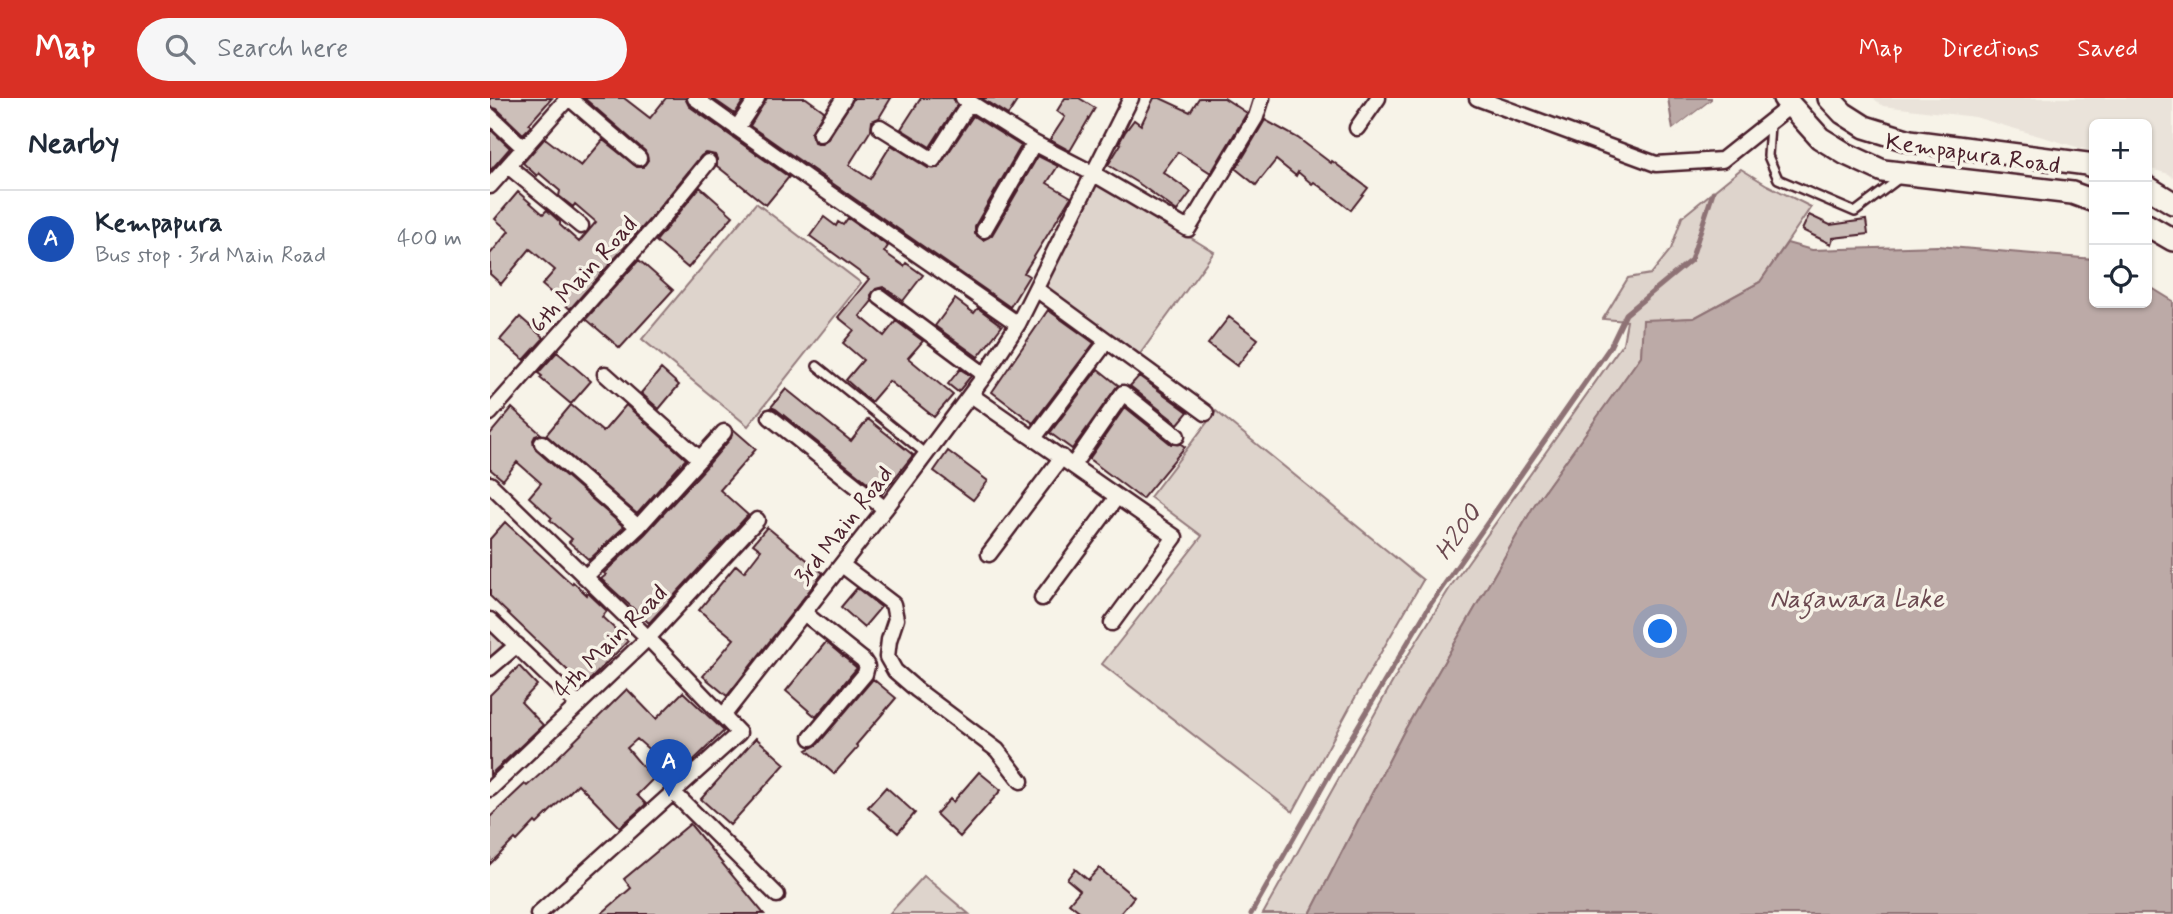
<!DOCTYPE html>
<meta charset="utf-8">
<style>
body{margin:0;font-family:Mynerve,sans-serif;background:#f6f6f7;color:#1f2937}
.controls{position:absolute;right:21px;top:21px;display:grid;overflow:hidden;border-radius:10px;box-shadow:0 2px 5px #0004}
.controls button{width:63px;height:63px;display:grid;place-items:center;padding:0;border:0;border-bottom:2px solid #e0e1e3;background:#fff;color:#1f2937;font:35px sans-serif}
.you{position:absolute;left:1171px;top:534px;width:24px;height:24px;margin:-18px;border:5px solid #fff;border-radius:50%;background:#1a73e8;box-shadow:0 0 0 10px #1a73e833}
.badge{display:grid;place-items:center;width:46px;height:46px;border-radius:50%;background:#d93025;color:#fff;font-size:23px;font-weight:700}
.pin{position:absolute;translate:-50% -58px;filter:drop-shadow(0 2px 4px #0008)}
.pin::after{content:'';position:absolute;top:37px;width:24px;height:21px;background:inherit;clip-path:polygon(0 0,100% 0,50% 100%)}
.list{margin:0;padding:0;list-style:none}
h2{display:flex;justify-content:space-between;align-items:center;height:91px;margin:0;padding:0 28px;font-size:30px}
h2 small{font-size:23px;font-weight:400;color:#747a83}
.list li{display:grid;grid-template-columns:46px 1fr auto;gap:21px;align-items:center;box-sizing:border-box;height:98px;padding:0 28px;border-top:2px solid #e0e1e3}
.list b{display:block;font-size:26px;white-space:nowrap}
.list p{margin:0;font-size:23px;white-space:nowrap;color:#747a83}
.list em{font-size:23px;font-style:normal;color:#747a83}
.icon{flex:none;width:38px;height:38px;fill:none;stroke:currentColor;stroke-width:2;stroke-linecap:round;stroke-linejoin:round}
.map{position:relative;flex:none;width:1683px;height:816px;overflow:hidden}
header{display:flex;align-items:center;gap:42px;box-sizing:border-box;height:98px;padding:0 35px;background:#d93025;color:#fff}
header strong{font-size:33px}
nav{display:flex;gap:38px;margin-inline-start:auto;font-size:24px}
.search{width:490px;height:63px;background:#f6f6f7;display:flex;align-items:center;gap:18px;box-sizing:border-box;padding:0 24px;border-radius:38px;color:#747a83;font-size:26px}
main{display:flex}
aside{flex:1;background:#fff}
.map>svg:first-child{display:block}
.built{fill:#eae3da}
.green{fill:#ded4cc;stroke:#947a7c;stroke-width:2}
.water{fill:#bcaaa7;stroke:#8e7275;stroke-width:2}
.pier{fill:#f7f3e8}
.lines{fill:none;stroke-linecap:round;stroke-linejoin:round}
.stream{stroke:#8e7275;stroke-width:5}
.building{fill:#ccbfb9;stroke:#4a1f2b;stroke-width:2}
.lane-casing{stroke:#4a1f2b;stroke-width:12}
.street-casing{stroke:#4a1f2b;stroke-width:19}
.secondary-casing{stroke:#4a1f2b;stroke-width:26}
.lane{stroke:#f7f3e8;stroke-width:7}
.street{stroke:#f7f3e8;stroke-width:14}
.secondary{stroke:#f7f3e8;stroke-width:21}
.labels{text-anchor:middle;stroke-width:7;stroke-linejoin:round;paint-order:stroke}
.street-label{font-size:24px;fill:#4a1f2b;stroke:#f7f3e8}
.water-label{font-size:26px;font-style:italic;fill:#6c4950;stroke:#f7f3e8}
</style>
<header>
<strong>Map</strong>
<div class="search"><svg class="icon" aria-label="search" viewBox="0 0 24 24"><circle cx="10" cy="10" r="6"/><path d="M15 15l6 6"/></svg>Search here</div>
<nav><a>Map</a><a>Directions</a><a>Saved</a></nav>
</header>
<main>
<aside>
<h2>Nearby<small></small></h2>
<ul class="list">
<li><span class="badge" style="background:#1a4fb4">A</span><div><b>Kempapura</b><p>Bus stop · 3rd Main Road</p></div><em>400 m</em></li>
</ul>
</aside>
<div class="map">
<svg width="1683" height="816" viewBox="0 0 1683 816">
<rect width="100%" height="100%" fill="#f7f3e8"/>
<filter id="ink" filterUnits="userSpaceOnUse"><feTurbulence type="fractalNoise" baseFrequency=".0143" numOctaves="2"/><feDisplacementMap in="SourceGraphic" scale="14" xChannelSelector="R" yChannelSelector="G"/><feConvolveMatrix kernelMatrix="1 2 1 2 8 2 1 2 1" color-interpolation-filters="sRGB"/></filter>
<g filter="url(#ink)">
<!-- built -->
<path class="built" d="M1383,0h300v80l-4,-4 -22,-6v-44h-53v28l-119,-35 -92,-11z"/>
<!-- green -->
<path class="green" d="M1251,71l26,16 44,22 -51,75 -66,36 -50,3 -3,35 -106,148 -132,229 -93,181h-47l139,-249 49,-79 172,-243 4,-22 -24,-2 25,-41 23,-4 20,-25 11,-32z
M608,83l116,71 -74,102 -98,-66z
M266,105l105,80 -113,143 -106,-87z
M726,313l207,169 -61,105 -69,127 -191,-148 100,-128 -52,-39z
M0,530l16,14 -16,15z
M434,778l45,38h-80z"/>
<!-- water -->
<path class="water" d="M1178,0h43v2l-38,30z
M1297,145l25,7 126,-4 156,13v44h53v-18l26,16v613h-863l93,-181 132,-229 106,-148 2,-36 51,-2 66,-36z"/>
<!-- pier -->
<path class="pier" d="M1224,0v5l-39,30 -5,-1z"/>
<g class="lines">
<!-- stream -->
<path class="stream" d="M761,816l88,-156 91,-153 180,-258 16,-33 65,-54 22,-68"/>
</g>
<!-- building -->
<path class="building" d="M0,0h62l-23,26 2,2 -8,8 -26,-25 -7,-2z
M94,0h40l26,20 16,-20h19l4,8 100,71 -23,28 -49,-39v-7l-2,-4 -10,-2 -4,3 -52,64 -79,89 -28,-24 13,-15 -25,-21 -29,35 -11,-10v-20l19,-23 -14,-12 23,-27 25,22 4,-4 13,12v3l19,17 17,-20 -21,-18 -2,3 -14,-11 1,-5 -21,-18 -2,3 -14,-13 22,-25 36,28 22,-26 34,27h6l5,-7 -3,-9z
M222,0h33l-10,16z
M277,0h39l18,13 -13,22 3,9 6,2 8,-5 26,-41h37l-12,20 -7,3 -1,9 -22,35 21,14 21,-34 37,23h10l35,-52 48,30 -46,80v8l8,6 9,-5 46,-79 20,10 -11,17 24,14 -47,76 5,3 -19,31 -260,-181z
M431,0h32l4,7 -27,42 -29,-18z
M491,0h38l-11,17z
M575,0h14l16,10 -25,43 -20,-11 15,-23 -8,-6z
M664,0h6l30,14 9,-14h25l23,15 -36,60 -33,-21 -15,20 28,20 -14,19 -36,-26 -33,-20 13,-21 -2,-1 6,-11 9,-12 7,5z
M775,22l33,18 33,25 1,-2 36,27 -17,22 -37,-28 -2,2 -14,-12 -2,4 -20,-16 -20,25 -20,-16z
M0,31l20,19 -20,23z
M210,89l33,29 -45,52 -32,-27z
M1319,117l21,10 36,-5 2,14 -35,4 -2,6 -29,-14z
M334,119l12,9 2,-4 5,3 5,-7 40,28 -4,6 20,14 2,-3 17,12 -20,26 -20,-14 -7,2 -5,6 1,6 -12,15 24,20 12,-15 27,20 -15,17 45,37 -19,22 -45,-36 -18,21 -25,-22 17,-20 -20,-17 11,-13 -16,-13 31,-38 -59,-43z
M149,162l34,30 -53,58 -34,-29z
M465,201l19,14 4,-5 24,18 -24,31 -43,-31z
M558,212l46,33 -61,80 -41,-31z
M30,219l24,21 -20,22 -24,-20z
M739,219l29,22 -21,27 -29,-22z
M67,254l34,29 -20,23 -31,-26 2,-2 -4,-3z
M171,271l18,16 -20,24 -18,-16z
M470,271l11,7 -13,16 -10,-8z
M608,271l20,16 -46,64 -22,-16z
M649,278l49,36 -10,12 -48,-38z
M296,291l65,52 17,-22 45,36 -31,39 -106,-85 -5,-2z
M81,307l32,27 23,-27 60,54 -49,55 -91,-79z
M635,309l46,37h10l4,3 -43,52 -53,-40z
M22,310l29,26 -6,2 -2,4 3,10 88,77 -35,33 -20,-18 3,-3 -22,-19 2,-2 -23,-21 12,-14 -24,-21 -14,18 -13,-11v-35z
M243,331l23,20 -36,41 28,25 -99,108 -48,-44 5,-4 -2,-2 41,-39 62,-68 24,-28z
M458,353l40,30 -15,19 -39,-29z
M15,424l67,62 1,-2 14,13 1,-2 19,18 -5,6 26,24 -44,45 -94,-90v-57z
M277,429l56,46 -96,123 -24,-20 31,-37 -35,-29 37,-45 8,7 17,-22 -8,-6z
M367,490l24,19 -17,20 -23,-20z
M336,544l31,26 -41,49 -30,-26z
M29,568l18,19 -16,17 22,23 -53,50v-80z
M383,581l23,19 -40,47 2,2 -24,27 -27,-24 11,-6z
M137,591l29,30 27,-27 41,39 -46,44 -41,-36 -10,9 26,31 -16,16 9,9 -26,23 -42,-43 -41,40 -2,-2 -18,19 -2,-2 -25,25v-47l35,-33 2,2 17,-15z
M266,640l29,26 -55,61 -29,-26z
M489,674l22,18 -41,47 -24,-23 14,-15 3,3z
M396,689l29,26 -17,20 -30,-26z
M200,726l74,90h-163l30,-26 -7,-9z
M609,770l35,29 -14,17h-37l-14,-11 11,-13 -13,-11 8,-10 13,11z"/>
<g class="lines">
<!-- lane casing -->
<g class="lane-casing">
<path id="lane" d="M1280,26l-2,32 10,23 77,33 45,-34
M327,268l109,88"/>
</g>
<!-- street casing -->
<g class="street-casing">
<path id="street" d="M79,0l70,60
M205,0l119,85 204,141
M473,0l71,45 60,31 94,55 68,-112 6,-19
M987,0l179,66 66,-4 69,-55
M0,18l34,32
M390,29l53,33 37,-58
M247,30l20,-30
M867,30l21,-30
M330,36l24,-36
M18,68l73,60
M0,88l78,-88
M494,132l50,-87
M546,191l170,124
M390,199l105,78
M115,276l95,85
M481,297l204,142 -63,86
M0,315l166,-187 52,-64
M280,319l115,92
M544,340l67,-89
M52,345l96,84
M583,367l50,-72 54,43
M0,386l158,154 91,95 -201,181
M499,456l73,-97
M352,467l51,39 3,15 -7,21 -2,17 8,14 22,19 80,60 24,31
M95,479l53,-50 86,-95
M552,500l75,-101
M314,515l59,47 4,6 -2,8 -54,64
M0,522l88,85
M0,570l27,-23
M233,618l162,-207 100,-134 33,-51 113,-226
M0,691l158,-151 109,-118
M184,695l103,102"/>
</g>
<!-- secondary casing -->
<g class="secondary-casing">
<path id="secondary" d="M1294,0l36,40 26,16 37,17 189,22 22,8
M1339,0l14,15 22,14 45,14 177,23 7,3
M1657,89l26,16
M1657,127l26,15"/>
</g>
<!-- lane -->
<use href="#lane" class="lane"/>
<!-- street -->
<use href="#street" class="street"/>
<!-- secondary -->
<use href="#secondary" class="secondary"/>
</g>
</g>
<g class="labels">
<!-- street labels -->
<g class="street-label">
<text transform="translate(1483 55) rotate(8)" y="8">Kempapura Road</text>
<text transform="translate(93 176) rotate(-48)" y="8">6th Main Road</text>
<text transform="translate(353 427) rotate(-52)" y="8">3rd Main Road</text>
<text transform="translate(120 543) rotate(-45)" y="8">4th Main Road</text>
</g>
<!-- water labels -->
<g class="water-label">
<text transform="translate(967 434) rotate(-55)" y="9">H200</text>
<text x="1367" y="509">Nagawara Lake</text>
</g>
</g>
</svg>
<div class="controls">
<button>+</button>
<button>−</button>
<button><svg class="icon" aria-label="locate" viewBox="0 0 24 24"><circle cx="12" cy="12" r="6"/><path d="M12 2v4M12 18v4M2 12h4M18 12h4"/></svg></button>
</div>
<div class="you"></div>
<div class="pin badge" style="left:179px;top:699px;background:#1a4fb4">A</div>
</div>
</main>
